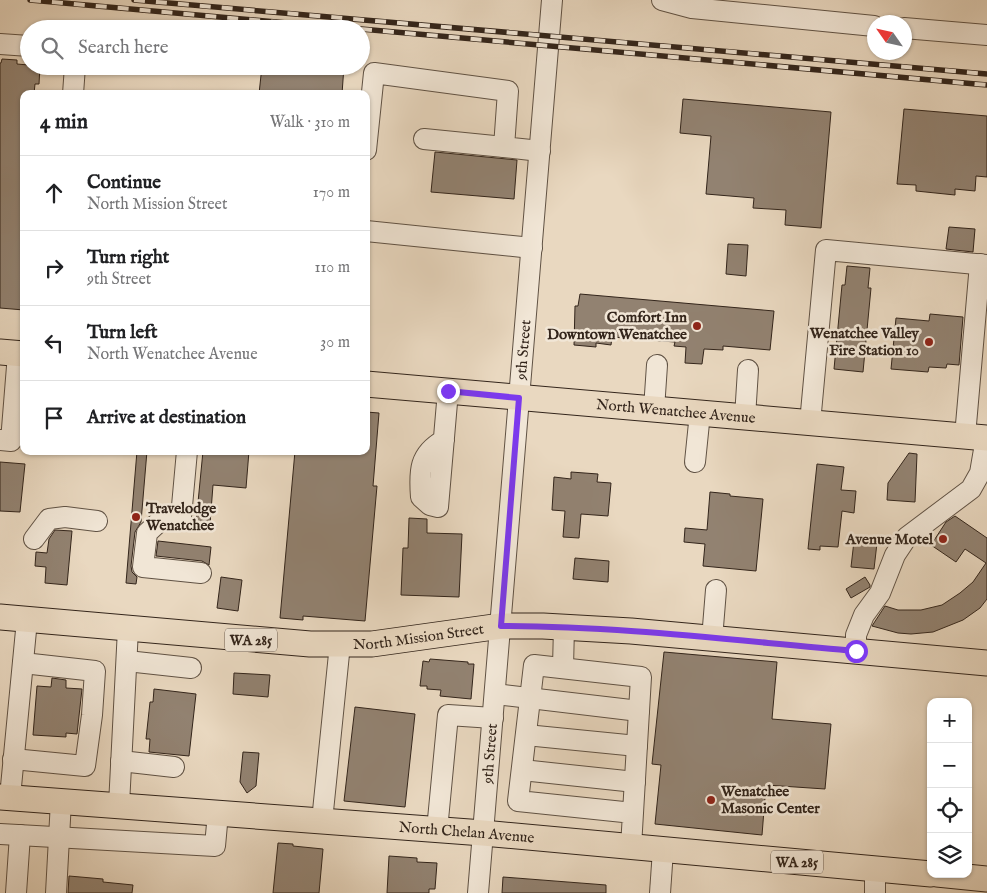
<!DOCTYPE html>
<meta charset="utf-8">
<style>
body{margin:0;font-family:"IM FELL English",serif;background:#f2f2f2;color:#202124}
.controls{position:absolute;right:15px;bottom:15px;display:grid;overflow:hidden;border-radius:10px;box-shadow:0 1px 4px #0004}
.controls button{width:45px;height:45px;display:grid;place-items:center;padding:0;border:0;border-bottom:1px solid #e0e0e0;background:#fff;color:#202124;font:25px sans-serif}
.compass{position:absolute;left:867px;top:15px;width:45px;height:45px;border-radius:50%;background:#fff;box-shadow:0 1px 4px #0004;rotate:304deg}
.stop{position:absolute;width:15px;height:15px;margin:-11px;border:4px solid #7c3aed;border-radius:50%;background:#fff}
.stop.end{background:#7c3aed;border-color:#fff;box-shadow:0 1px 5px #0008}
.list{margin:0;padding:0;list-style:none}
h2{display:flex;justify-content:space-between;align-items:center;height:65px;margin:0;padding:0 20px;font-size:21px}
h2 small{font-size:16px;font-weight:400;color:#757577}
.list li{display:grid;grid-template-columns:32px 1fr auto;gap:15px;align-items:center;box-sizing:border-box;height:75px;padding:0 20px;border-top:1px solid #e0e0e0}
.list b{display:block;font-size:19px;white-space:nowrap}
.list p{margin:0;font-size:16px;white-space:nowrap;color:#757577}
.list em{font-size:16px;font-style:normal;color:#757577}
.icon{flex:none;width:28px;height:28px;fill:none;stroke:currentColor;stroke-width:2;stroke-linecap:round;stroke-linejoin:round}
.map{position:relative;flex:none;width:987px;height:893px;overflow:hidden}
.search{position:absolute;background:#fff;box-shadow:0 1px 4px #0004;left:20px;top:20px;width:350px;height:55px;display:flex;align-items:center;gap:12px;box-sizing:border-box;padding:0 18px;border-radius:28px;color:#757577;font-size:19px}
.panel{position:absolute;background:#fff;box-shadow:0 1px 4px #0004;left:20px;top:90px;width:350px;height:365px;border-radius:10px}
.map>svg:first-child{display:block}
.building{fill:#928271;stroke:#33251b}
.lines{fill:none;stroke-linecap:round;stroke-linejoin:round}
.minor-casing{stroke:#605244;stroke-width:22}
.major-casing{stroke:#33251b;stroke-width:27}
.minor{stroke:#f1e6d6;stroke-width:20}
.major{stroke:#e9d8c0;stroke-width:25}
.rail-casing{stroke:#33251b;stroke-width:5.5}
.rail{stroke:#f1e6d6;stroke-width:4;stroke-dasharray:11;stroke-linecap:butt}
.route{stroke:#7c3aed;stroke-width:6}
.poi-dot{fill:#8f2418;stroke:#f1e6d6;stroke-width:2}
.labels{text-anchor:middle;stroke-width:5;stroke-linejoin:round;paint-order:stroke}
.shield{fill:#f1e6d6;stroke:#6c5f53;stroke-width:1}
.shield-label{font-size:14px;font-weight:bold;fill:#33251b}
.poi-label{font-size:15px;font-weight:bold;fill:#33251b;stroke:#f1e6d6;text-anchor:end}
.street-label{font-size:15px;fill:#33251b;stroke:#f1e6d6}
</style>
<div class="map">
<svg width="987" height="893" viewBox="0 0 987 893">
<rect width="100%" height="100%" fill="#e9d8c0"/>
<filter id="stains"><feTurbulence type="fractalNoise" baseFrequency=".004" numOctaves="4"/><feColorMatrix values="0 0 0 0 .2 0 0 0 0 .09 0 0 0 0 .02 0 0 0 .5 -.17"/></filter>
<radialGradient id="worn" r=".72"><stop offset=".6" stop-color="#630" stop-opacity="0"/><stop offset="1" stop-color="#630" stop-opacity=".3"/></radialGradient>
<!-- building -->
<path class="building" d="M2,59l15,1v4l23,2 -1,18h-4l-1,10h-10v216l-24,-2v-245h1z
M262,66h82l-2,28h-83z
M683,99l148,13 -10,116 -36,-3 1,-15 -33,-2 1,-10 -48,-4 5,-58 -31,-3z
M904,109l83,7v61l-11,-1 -1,15 -20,-2v6l-39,-4v-6l-19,-1z
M435,152l82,8 -3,39 -83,-7z
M949,227l26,2 -2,23 -27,-3z
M728,244l20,1 -2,31 -20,-2z
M847,266l23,2 -2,20h3l-8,84 -29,-3 8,-84h3z
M580,294l194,17 -4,39 -47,-4v4l-19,-1 -2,15 -17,-1 1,-16 -12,-1 1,-4 -63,-5 -1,8 -15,-2v4l-22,-2 1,-39h3z
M930,314l33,3 -4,48 -12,-1 -1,4 -17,-1 -1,5 -37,-3 5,-51 33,3z
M366,412l13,1 -6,73h4l-12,135 -62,-5v4l-23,-2 15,-167h71z
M137,451h10l-6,71 -6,10 -4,34 1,6 5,5 -1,7 -10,-1z
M203,451h46l-3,37 -33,-3 -3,39 -14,-1z
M909,453l8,1 -2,48 -28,-2 1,-17z
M0,462l25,2 -5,48 -20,-1z
M817,464l27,3 -3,23 15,1 -2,22 -12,-2 -4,36 -18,-1v4l-12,-1z
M571,472l27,2 -1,8 14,1 -3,33 -27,-2 -2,24 -16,-1 2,-26 -13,-1 2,-33 17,2z
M710,492l20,2v2l33,3 -7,72 -53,-5 2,-22 -21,-2 1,-14 22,2z
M955,516l32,22v61l-7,9 -17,12 -30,12 -22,2 -13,-1 -26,-7 13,-20 13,4h23l21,-5 18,-12 13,-11 13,-19 -21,-14 -9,13 -25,-17 15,-23z
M409,518l18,1v14l35,1 -3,63 -58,-2 2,-47h5z
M55,530l17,1 -5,54 -22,-2 1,-16 -11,-1 1,-14 11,1 2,-14z
M158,541l53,6 -2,18 -7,-4 -46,-5z
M854,541l23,2 -3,26 -23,-2z
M575,558l34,3 -1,21 -35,-3z
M221,577l21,3 -4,31 -21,-3z
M865,577l5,8v2l-19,11 -5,-9z
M664,652l113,10 -5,57 59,5 -6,65 -59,-4 -4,50 -107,-11 6,-59 -9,-1z
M430,659l38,3v2h6l-3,35 -31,-3 1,-6 -14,-1v-3h-7l3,-25 6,1z
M234,673l36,2 -2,22 -35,-3z
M52,678l14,2v8l16,1 -5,45 -11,-1v4l-33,-2 4,-49 14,1z
M154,689l42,5 -7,62 -40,-4 1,-13h-4l4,-37h3z
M355,707l60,7 -10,93 -61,-6z
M243,752l16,1 -3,33 -9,7 -7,-11z
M278,843l15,1v2l30,3 -4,44h-46z
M389,856l28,2v4l20,1 -2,26h-6v4h-42z
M69,876l34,3v3l30,3 -1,8h-64z
M503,877l103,8v8h-104z"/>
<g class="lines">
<!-- minor casing -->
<g class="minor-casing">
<g id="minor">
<path d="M662,0l30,8 182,18"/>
<path d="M904,28l83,7"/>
<path d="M0,44l29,2"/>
<path d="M73,94l2,-28"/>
<path d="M424,139l80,8"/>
<path d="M366,150l8,-77 134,18 -4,56 36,4"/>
<path d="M366,231l166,17"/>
<path d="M654,409l3,-44"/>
<path d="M745,417l3,-47"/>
<path d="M810,423l16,-173 161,15"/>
<path d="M965,436l15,-172"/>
<path d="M0,440l11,1 7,-87"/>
<path d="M444,440c-25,14 -25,31 -23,57l9,8 8,2 10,-116"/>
<path d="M187,451l-6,66 -19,2 -15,14 -4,34 58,6"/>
<path d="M695,462l5,-49"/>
<path d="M34,539l15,-20 16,-2 32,4"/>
<path d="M712,639l4,-49"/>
<path d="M856,651v-16l8,-20 16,-22 15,-38 12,-18 64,-48 9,-16 6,-35"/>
<path d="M127,661l64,7"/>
<path d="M563,667l1,-40"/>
<path d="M495,694l144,17"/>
<path d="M526,735l111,11"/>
<path d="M13,759l72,7 7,-51 3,-44 -72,-8"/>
<path d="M121,761l53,6"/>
<path d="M522,770l113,12"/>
<path d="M10,797l17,-177"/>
<path d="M119,805l9,-176"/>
<path d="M322,821l18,-177"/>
<path d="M437,830l11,-115 45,3"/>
<path d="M0,834l215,12 3,-33"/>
<path d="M631,847l10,-170 -107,-12 -16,136 115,12"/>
<path d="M16,893l4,-58"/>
<path d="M56,893l5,-92"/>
<path id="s1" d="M478,893l74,-893"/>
<path d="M660,893l3,-43"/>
<path d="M875,893v-24"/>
</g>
</g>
<!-- major casing -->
<g class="major-casing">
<g id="major">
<path d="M0,352l24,2"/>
<path id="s2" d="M366,384l621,54"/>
<path id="s3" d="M0,617l310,27h62l129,-18h42l88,5 356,32"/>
<path id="s4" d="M0,797l483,36 448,41"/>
<path d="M937,874l50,5"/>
</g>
</g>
<!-- minor -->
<use href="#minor" class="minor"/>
<!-- major -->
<use href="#major" class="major"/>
<!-- rail casing -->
<g class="rail-casing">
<path id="rail" d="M30,0l324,29
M134,0l853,74
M361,29l626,56"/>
</g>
<!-- rail -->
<use href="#rail" class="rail"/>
</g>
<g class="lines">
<!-- route -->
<path class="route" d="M448,391l71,7 -18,228c118,0 237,15 355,25"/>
</g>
<!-- markers -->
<g class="poi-dot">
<circle cx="697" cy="326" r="5"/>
<circle cx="929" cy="342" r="5"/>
<circle cx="136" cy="517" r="5"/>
<circle cx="943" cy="539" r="5"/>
<circle cx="711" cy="800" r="5"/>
</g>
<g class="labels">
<!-- shield labels -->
<g class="shield">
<rect x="225" y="628.5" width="52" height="23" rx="4"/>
<rect x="771" y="850.5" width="52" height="23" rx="4"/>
</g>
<g class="shield-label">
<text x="251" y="645">WA 285</text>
<text x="797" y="867">WA 285</text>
</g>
<!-- poi labels -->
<g class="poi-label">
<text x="687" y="322">Comfort Inn<tspan x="687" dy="17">Downtown Wenatchee</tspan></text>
<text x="919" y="338">Wenatchee Valley<tspan x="919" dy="17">Fire Station 10</tspan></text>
<text x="146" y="513" text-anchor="start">Travelodge<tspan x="146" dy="17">Wenatchee</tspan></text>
<text x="933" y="544">Avenue Motel</text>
<text x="721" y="796" text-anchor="start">Wenatchee<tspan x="721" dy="17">Masonic Center</tspan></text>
</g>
<!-- street labels -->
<g class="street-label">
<text dy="5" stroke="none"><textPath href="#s1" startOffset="545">9th Street</textPath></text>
<text dy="5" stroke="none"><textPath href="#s2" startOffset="311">North Wenatchee Avenue</textPath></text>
<text dy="5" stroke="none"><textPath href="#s3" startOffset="420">North Mission Street</textPath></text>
<text dy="5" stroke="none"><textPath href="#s1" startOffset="140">9th Street</textPath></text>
<text dy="5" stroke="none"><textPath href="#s4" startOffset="468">North Chelan Avenue</textPath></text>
</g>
</g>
<rect width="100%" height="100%" filter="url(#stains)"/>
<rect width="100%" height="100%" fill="url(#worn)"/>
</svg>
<div class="controls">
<button>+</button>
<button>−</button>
<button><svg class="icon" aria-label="locate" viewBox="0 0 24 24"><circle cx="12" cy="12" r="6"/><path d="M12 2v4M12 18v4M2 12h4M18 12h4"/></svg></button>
<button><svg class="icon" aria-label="layers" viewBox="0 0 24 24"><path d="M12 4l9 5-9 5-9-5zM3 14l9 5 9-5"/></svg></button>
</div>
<svg class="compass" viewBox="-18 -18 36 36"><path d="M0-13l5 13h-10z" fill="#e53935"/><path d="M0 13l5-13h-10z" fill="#757577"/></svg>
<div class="stop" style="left:856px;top:651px"></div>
<div class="stop end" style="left:448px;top:391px"></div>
<div class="search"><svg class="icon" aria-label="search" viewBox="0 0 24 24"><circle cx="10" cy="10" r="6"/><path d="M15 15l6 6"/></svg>Search here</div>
<section class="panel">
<h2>4 min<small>Walk · 310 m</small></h2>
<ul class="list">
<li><svg class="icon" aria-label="ahead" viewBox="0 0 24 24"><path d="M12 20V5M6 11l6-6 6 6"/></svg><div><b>Continue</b><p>North Mission Street</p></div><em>170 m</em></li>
<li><svg class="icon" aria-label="right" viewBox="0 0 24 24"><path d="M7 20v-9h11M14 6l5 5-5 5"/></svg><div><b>Turn right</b><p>9th Street</p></div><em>110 m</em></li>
<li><svg class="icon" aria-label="left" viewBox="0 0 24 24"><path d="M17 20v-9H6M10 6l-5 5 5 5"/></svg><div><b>Turn left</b><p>North Wenatchee Avenue</p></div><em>30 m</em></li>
<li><svg class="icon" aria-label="arrive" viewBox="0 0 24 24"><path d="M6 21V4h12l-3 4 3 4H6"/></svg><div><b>Arrive at destination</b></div></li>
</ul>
</section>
</div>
